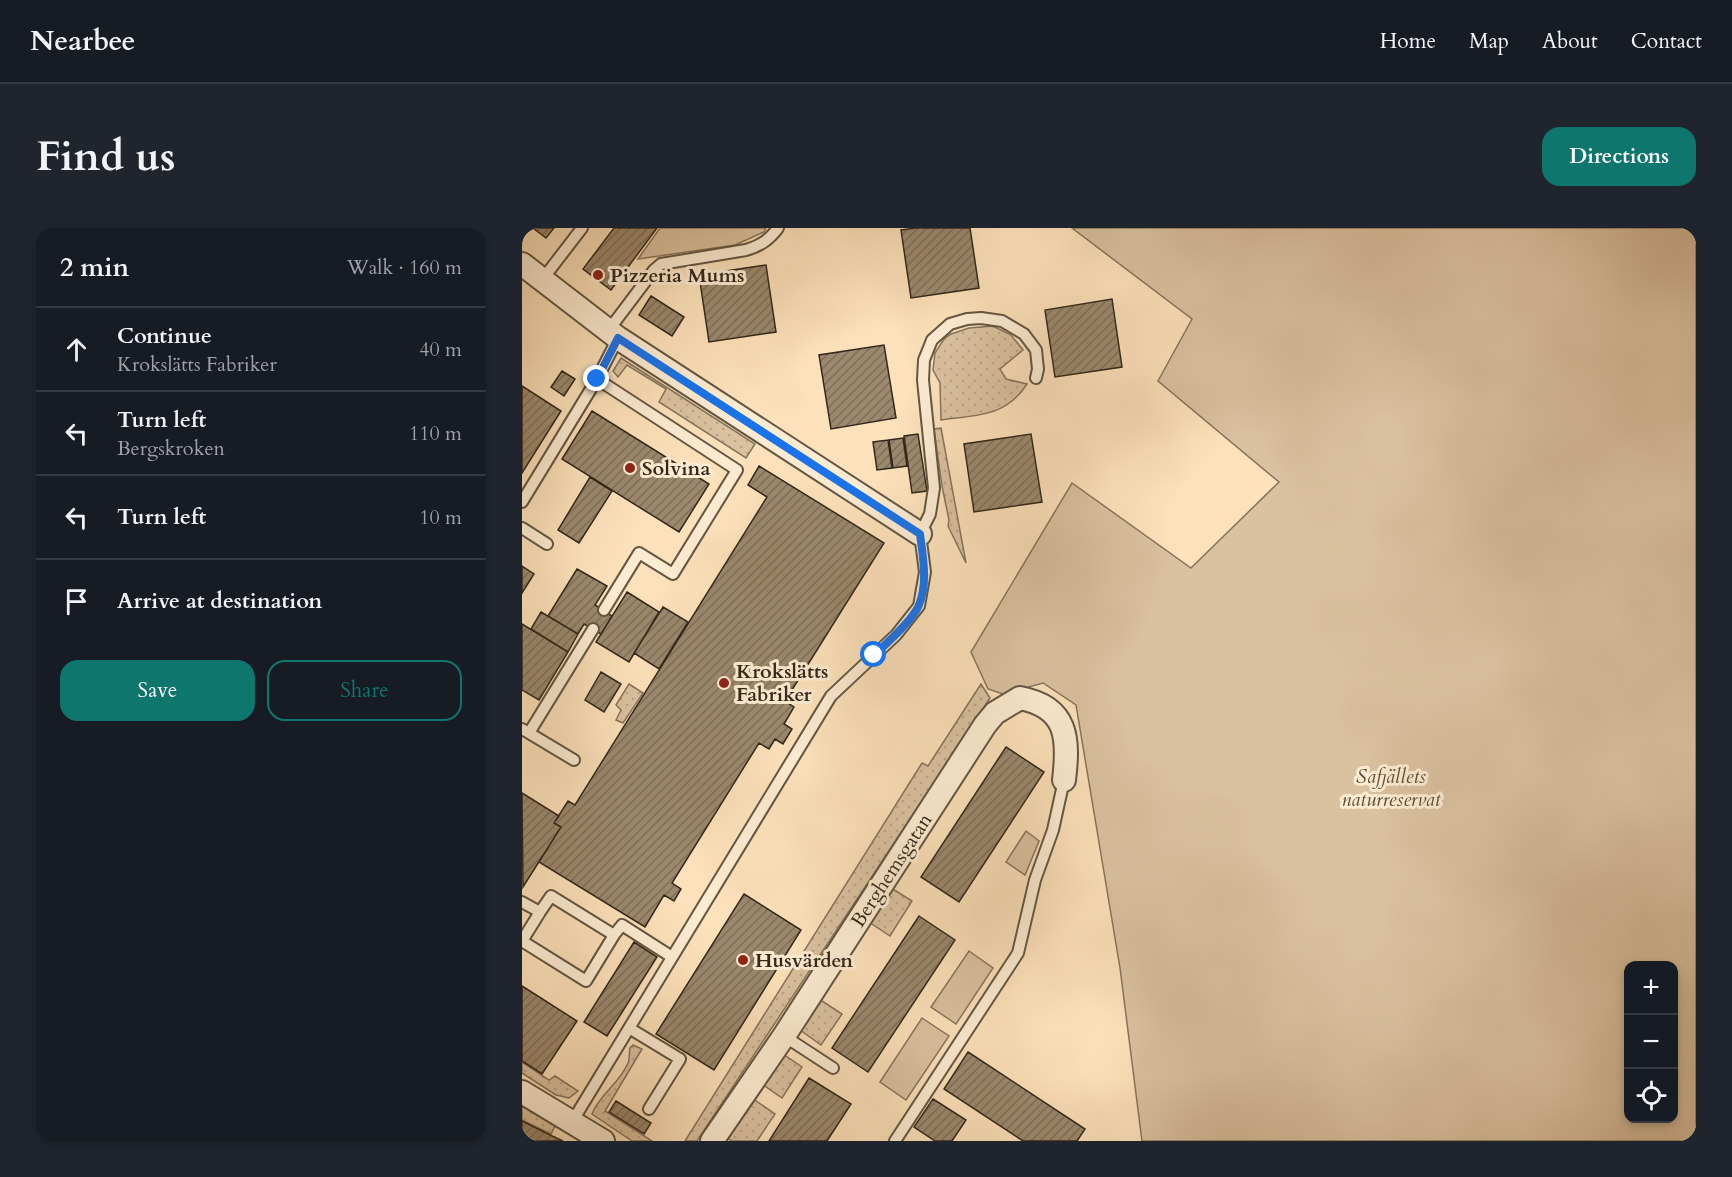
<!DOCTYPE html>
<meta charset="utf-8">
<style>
body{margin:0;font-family:Cardo,serif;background:#20242c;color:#f1f3f6}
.controls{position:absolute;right:18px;bottom:18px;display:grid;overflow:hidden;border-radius:12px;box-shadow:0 3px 9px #0003}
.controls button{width:54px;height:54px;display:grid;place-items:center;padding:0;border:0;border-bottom:2px solid #363941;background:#171b24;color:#f1f3f6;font:30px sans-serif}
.stop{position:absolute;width:18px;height:18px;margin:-14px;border:4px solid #1a73e8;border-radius:50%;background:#fff}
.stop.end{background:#1a73e8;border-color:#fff;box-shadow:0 2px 6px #0008}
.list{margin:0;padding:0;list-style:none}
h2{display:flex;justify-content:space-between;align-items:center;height:78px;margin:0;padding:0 24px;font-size:26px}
h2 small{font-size:20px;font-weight:400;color:#9ea1a6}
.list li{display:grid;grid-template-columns:39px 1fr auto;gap:18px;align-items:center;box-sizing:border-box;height:84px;padding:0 24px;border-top:2px solid #363941}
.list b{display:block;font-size:22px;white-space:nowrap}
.list p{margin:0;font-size:20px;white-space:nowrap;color:#9ea1a6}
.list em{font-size:20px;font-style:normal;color:#9ea1a6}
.actions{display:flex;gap:12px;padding:18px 24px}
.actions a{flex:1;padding:14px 0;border:2px solid #0f766e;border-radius:18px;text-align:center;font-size:21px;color:#0f766e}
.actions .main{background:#0f766e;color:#fff}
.icon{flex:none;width:33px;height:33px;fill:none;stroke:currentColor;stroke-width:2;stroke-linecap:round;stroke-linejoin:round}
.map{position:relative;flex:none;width:1174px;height:913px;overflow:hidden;border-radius:18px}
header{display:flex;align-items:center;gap:36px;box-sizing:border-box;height:84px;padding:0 30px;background:#171b24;border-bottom:2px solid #363941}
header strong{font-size:28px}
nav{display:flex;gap:33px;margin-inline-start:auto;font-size:21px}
.intro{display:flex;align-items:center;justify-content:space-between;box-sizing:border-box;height:144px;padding:0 36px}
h1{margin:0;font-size:42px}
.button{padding:15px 27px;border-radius:18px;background:#0f766e;color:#fff;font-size:21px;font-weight:700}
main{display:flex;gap:36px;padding:0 36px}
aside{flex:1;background:#171b24;border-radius:18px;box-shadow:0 3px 9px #0003}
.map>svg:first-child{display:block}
.grass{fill:url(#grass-dots);stroke:#86745c;stroke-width:1.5}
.park{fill:#dac19f;stroke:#86745c;stroke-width:1.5;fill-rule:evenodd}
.building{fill:url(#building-hatch);stroke:#32271a;stroke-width:1.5}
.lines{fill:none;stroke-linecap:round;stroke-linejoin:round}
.service-casing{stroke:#645642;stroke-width:14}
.minor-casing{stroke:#645642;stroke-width:26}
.service{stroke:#fdecd2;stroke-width:10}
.minor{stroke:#fdecd2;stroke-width:22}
.route{stroke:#1a73e8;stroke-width:8}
.poi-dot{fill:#8f2418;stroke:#fdecd2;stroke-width:2}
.labels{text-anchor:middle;stroke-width:6;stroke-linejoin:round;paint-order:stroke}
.poi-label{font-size:20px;font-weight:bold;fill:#32271a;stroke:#fdecd2;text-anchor:start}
.park-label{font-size:20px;font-style:italic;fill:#5c4e3b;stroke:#fdecd2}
.street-label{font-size:20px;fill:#32271a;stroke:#fdecd2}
</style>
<header>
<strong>Nearbee</strong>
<nav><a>Home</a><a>Map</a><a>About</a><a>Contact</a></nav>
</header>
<div class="intro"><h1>Find us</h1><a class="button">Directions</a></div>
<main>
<aside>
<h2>2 min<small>Walk · 160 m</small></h2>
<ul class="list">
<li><svg class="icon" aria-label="ahead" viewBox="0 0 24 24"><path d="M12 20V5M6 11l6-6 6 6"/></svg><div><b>Continue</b><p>Krokslätts Fabriker</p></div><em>40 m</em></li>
<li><svg class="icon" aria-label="left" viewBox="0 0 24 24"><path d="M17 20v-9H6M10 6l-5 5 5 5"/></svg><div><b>Turn left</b><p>Bergskroken</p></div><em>110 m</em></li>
<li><svg class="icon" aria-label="left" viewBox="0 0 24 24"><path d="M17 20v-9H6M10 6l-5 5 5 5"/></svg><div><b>Turn left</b></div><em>10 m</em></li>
<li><svg class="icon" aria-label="arrive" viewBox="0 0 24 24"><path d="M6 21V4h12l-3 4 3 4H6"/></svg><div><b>Arrive at destination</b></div></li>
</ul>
<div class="actions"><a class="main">Save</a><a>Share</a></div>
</aside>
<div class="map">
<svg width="1174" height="913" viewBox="0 0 1174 913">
<defs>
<pattern id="grass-dots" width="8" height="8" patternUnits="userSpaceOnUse" patternTransform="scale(1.5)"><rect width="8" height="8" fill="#dac19f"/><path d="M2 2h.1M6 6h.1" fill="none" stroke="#bca688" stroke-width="1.8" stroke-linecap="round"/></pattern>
<pattern id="building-hatch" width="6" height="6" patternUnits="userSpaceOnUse" patternTransform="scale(1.5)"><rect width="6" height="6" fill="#9b886d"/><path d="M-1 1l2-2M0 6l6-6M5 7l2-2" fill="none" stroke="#7f6f59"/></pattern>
</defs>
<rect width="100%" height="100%" fill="#fce1ba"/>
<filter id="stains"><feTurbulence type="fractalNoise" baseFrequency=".00333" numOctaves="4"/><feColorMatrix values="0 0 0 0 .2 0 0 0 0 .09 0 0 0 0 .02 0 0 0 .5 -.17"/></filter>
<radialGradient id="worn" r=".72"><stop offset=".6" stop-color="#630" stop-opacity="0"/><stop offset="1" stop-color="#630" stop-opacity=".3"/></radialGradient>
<!-- grass -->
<path class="grass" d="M471,98l18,9 12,15 -23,19 6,10 21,5c-21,33 -50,31 -86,36l-1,-37 -7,-13 2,-17 9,-14 7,-5 18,-6z
M99,130l134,86 -9,14 -87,-56 7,-13 -39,-24 -9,12 -5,-6z
M419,200l25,135 -18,-37 1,-6 -7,-34 -8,-57z
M107,456l14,9 -20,30 -7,-3 5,-10 -5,-5z
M459,456l9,14 -293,443h-12l237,-378 6,3z
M366,658l24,15 -22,35 -24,-16z
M294,769l26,17 -21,31 -25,-18z
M111,817l9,4 -37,62 47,30h-20l-40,-27c7,-19 28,-31 36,-51 2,-4 1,-11 2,-15z
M261,826l19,13 -20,31 -23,-16z
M0,834l27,18 6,-4 23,15 -9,7 -13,-3 -34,-22z
M227,868l26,18 -18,27h-25l-9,-6z
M0,875l34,21 -5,10 -29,-14z"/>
<!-- park -->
<path class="park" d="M138,0h106l-2,4 -29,13 -97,14z
M550,0h624v913h-554l-22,-173 -44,-263 -33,-22 -40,11 -15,-5 -17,-37 101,-169 119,85 88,-86 -121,-101 34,-62zM1106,738h46v152h-46z
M504,603l13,10 -14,34 -19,-13z
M447,723l24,17 -37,56 -25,-17z
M400,790l27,18 -43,64 -26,-18z"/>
<!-- building -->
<path class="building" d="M11,0h21l-8,10z
M92,0h43l-46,62 -28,-21z
M394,0h54l9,60 -68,10 -10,-68z
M244,37l10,67 -67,10 -10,-67z
M129,68l33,21 -12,19 -33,-21z
M590,71l10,68 -67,10 -10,-67z
M362,117l12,73 -65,11 -12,-74z
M40,143l13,8 -11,17 -13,-9z
M0,158l39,25 -39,62z
M70,183l117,73 -30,48 -117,-73z
M396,206l9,57 -15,2 -8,-57z
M509,206l11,68 -68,10 -10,-68z
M381,210l4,28 -14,2 -4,-28z
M366,212l4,28 -15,2 -4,-28z
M237,238l125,77 -99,158 9,6 -10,17 8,5 -9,15 -8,-5 -6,10 -10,-6 -87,140 9,6 -7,12 -10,-6 -19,32 -106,-65 22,-35 -7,-4 14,-22 7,4 192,-308 -19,-12z
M68,249l22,14 -33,52 -21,-13z
M0,338l12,8 -12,19z
M55,341l30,17 -12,19 17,11 -11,18 -17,-10 -6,10 -30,-18z
M105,364l32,20 -30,50 -33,-20z
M141,379l25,15 -29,47 -25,-16z
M19,384l37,22 -10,18 -37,-23z
M0,396l46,28 -29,48 -17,-10z
M79,444l20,12 -17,28 -19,-12z
M484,519l38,25 -85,130 -38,-25z
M0,565l37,23 -5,7 7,4 -38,60z
M222,666l57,36 -87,140 -58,-36z
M397,688l36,24 -87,132 -36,-24z
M112,714l23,15 -50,79 -23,-14z
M0,758l55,35 -35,53 -20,-13z
M446,824l117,77 -8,12h-54l-79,-52z
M287,850l42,26 -24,37h-58z
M411,871l33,21 -14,21h-17l-21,-14z
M94,873l35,22 -7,11 -35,-22z
M0,893l28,14 13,6h-41z"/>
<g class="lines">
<!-- service casing -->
<g class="service-casing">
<path id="service" d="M20,52l40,-52
M86,103l46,-61 7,-6 85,-14c14,-4 23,-10 32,-22
M75,151l140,91 -64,104 -34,-21 -35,57
M0,274l75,-123 21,-41
M0,300l25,16
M0,501l7,4 64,-104
M7,505l45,27
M0,674l18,10 11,-16 63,39 8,-10 50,32
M18,684l-18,29 64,40 28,-46
M107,800l51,31 -31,50
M262,808l49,32
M50,894l259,-426 65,-61 23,-29 6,-34 -5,-38 10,-20 4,-26 -11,-108 1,-20 8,-20 18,-16 17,-5 14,-1 21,3 22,13 12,16 2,19 -2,9
M373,913l123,-188 17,-73 18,-50 11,-50"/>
</g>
<!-- minor casing -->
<g class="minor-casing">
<path id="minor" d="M0,36l96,74 302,196
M0,864l81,49
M190,913l72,-105 201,-311 10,-12 25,-15c48,9 49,41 44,82"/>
</g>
<!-- service -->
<use href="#service" class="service"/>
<!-- minor -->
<use href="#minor" class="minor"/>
</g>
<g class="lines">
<!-- route -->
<path class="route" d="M75,151l21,-41 302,196c3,24 8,48 -1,71 -6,15 -32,38 -45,50"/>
</g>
<!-- markers -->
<g class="poi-dot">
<circle cx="76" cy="47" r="6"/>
<circle cx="108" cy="240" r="6"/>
<circle cx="202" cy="455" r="6"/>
<circle cx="221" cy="732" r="6"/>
</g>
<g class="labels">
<!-- poi labels -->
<g class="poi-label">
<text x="88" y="54">Pizzeria Mums</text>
<text x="120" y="247">Solvina</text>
<text x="214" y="450">Krokslätts<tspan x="214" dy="23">Fabriker</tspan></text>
<text x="233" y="739">Husvärden</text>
</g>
<!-- park labels -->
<g class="park-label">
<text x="869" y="555">Safjällets<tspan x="869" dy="23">naturreservat</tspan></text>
</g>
<!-- street labels -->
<g class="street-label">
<text transform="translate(369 642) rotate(-57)" y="7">Berghemsgatan</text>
</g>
</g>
<rect width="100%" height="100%" filter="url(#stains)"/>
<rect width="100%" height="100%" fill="url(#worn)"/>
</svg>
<div class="controls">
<button>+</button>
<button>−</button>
<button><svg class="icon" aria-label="locate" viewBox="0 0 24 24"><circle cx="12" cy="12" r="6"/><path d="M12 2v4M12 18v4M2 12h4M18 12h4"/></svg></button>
</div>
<div class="stop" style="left:352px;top:427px"></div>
<div class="stop end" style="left:75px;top:151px"></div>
</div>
</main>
